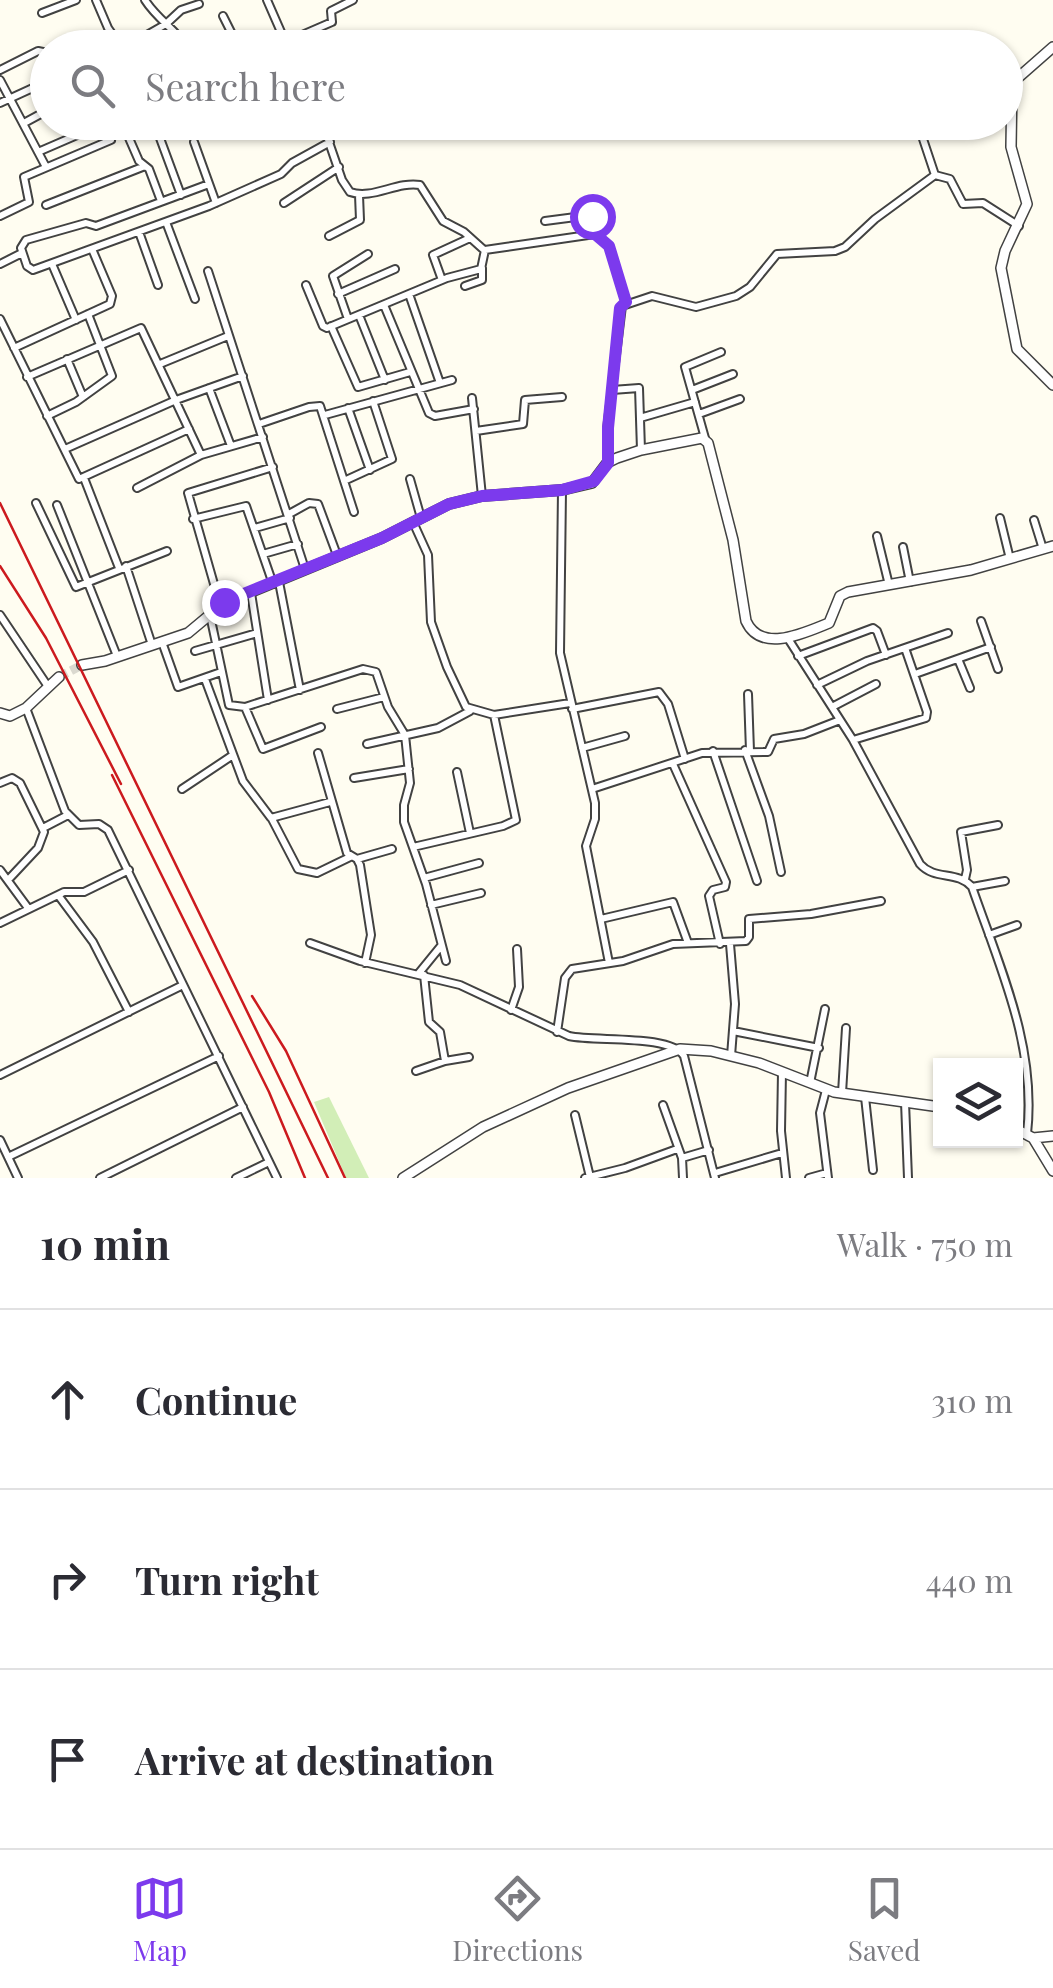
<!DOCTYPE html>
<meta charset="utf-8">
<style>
body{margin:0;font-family:"Playfair Display",serif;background:#f2f2f3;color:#2b2b33}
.controls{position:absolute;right:30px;bottom:30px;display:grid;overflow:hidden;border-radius:0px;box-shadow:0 2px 8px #0004}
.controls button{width:90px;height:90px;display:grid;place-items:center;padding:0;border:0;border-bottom:2px solid #e1e1e2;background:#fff;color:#2b2b33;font:50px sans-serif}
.stop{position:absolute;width:30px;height:30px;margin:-22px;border:8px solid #7c3aed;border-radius:50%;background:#fff}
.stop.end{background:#7c3aed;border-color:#fff;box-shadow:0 2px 10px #0008}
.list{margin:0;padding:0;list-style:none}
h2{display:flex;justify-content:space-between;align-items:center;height:130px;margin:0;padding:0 40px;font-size:42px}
h2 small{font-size:32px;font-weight:400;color:#7c7c81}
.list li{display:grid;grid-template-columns:65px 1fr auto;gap:30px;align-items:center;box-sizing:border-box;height:180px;padding:0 40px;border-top:2px solid #e1e1e2}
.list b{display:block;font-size:38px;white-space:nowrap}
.list em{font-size:32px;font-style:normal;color:#7c7c81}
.icon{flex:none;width:55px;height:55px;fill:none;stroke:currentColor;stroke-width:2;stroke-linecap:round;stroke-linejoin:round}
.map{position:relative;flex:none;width:1053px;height:1178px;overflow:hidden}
.search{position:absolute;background:#fff;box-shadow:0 2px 8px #0004;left:30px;right:30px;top:30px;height:110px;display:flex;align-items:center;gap:25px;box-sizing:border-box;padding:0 35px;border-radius:55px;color:#7c7c81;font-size:38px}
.sheet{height:670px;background:#fff}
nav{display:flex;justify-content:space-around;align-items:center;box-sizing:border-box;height:140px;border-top:2px solid #e1e1e2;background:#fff;font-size:28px;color:#7c7c81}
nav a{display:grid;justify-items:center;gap:5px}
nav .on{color:#7c3aed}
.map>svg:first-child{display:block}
.green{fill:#d2eeb7}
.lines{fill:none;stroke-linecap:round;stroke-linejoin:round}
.tertiary-tunnel{stroke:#dbd9cf;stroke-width:9;stroke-dasharray:9 4.5;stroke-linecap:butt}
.minor-casing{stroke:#424242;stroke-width:10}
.tertiary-casing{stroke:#424242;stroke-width:12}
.minor{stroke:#fff;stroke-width:6}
.tertiary{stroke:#fff;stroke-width:9}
.rail{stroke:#cc1a1e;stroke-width:2.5}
.route{stroke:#7c3aed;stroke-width:12}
</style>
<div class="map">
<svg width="1053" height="1178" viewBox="0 0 1053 1178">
<rect width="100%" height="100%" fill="#fffdf1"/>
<!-- green -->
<path class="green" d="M329,1097l40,81h-23l-32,-76z"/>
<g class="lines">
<!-- tertiary-tunnel -->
<path class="tertiary-tunnel" d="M59,677l23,-12"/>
<!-- minor casing -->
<g class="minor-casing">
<path id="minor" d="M96,0l12,28 14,20
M145,0c12,19 30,29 43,48
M267,0l21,48
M42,13l34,-13
M223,16l16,32
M124,48l42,-24 15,-14 18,-6
M272,48l60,-26 -1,-11 22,-11
M0,70l38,-19 10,2
M0,80l46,87
M0,103l48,-22
M122,122l17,39 10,8 12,32
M154,122l27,73
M322,122l20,58 8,12c22,8 47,-11 70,-7l23,36 21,11 20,18
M24,123l24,-13
M194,142l22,61
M38,152l67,-29
M935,175l15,4 13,25 20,-1 36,23
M209,184l-113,42 -10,-3 -60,17 -5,8 6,18 6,4 176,-64 72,-32 11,-11 38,-21
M284,203l55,-36
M46,205l99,-39
M0,216l29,-14 -5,-25 87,-37 -6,-18
M545,221l46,-6 4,19
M166,222l29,77
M139,232l19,53
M329,236l31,-16 -1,-25
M0,264l22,-11
M52,264l24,56
M208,271l97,298
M442,280l-9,-25 37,-17
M306,285l17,41 4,2 120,-50 34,-9 4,-19 110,-16 14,12 17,57
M465,286l17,-6v-12
M338,294l57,-25
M409,294l31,89
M384,305l45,108 6,3 39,-7
M359,315l26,65
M0,319l79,160 110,-50
M348,319l-15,-43 35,-22
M331,326l27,61 52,-15
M14,348l96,-44 2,-8 -20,-47
M67,359l16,38
M160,364l68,-28
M27,377l114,-49 60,127
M209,388l22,58
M612,390l27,-2 2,62
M692,390l41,-16
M472,398l10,98
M348,408l22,62
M699,414l41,-15
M325,415l127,-35
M47,416l29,-14 36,-26 -24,-62
M640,418l55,-16
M259,424l50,-17 11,-1 34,106
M476,431l47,-7 2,-24 37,-3
M705,438l-20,-71 36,-15
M65,449l111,-49 67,-24
M607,463v-34l15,-123 30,-10 44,11 40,-11 14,-9 27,-33 58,-3 10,-4 30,-28 60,-44 -14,-42 38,-11
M84,478l35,90
M410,479l11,39
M344,481l48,-22 -19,-58
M137,488l64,-33 62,-18
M562,490l-2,163 35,150v16l-9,27 23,117
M36,503l40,84 91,-36
M57,505l60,151
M289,514l20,-11 9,1 19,51
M1000,518l10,41
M193,519l53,-13 27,78
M1034,520l9,29
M413,522l15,33 3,67 16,45 19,40 28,8 76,-12
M255,528l35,-10
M877,536l12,49
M903,547l7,35
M263,554l35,-10
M126,566l26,79
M279,582l21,108
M251,593l17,107
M220,605l-32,-112 85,-26
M0,615l47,70
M210,615l19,90 16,2 118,-38 13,3 12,35 17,28 5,48 -6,22v17l22,62 20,77
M981,621l17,48
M787,637l66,103 67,124c15,17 37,6 52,23 28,81 65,160 55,247
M162,642l16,45 43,-15
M195,651l62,-18
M798,656l75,-28 4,3 9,24
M958,659l12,29
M915,674l76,-27
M205,679l38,102 28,37 59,-16
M817,685l50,-24 81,-28
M748,694l2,57
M245,707l18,42 58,-22
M832,707l44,-23
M26,708l39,103 14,14 20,-1 9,6 169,348
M337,709l47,-12
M572,709l87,-17 9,12 17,55
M853,740l73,-22 1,-6 -22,-64
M367,744l71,-16 32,-17
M582,748l43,-12
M745,750l24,66 12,56
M713,751l44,130
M318,753l29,100 10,6 3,6 11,70 -6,28
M673,764l53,118 -1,5 -12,3 -4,6 11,48
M457,772l13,61
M354,778l55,-9
M0,783l12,-5 8,5 24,49 -6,16 -30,32
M182,789l51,-34
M592,789l110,-36 66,-1 6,-13 30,-5 36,-14
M272,819l26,50 19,4 33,-16
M43,828l25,-13
M413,847l90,-21 13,-6 -22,-105
M357,859l35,-10
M0,870l28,38
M424,878l55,-15
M965,879l2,-9 -6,-38 37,-7
M972,887l33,-6
M58,895l35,47 36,70
M431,905l50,-12
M601,919l72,-17 15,41
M0,923l64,-31h20l45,-22
M989,935l28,-10
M310,943l50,18 100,24 109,51c27,6 101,-2 115,20l31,122
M730,944l5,60 -4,52
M419,973l22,-27
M424,975l5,47 11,10 5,29
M511,1010l8,-23 -2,-38
M733,1031l86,17
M557,1032l8,-54 7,-9 51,-8 50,-17 73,-3 3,-4v-18l62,-5 70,-13
M416,1071l29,-10 24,-4
M782,1072l-1,59 5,47
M0,1075l183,-90
M810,1083l15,-74
M826,1090l-6,23 8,65
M842,1093l4,-65
M865,1097l8,73
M905,1102l3,76
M663,1105l19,53 27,-8
M575,1115l15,62
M0,1140l18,38
M8,1157l211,-101
M682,1158l1,20
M715,1173l67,-20
M100,1178l143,-71
M236,1178l33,-16
M585,1178l40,-10 52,-19
M809,1178l18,-5"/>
</g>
<!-- tertiary casing -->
<g class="tertiary-casing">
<path id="tertiary" d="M1053,47l-41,36 -1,64 16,57 -22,47 -4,17 16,81 36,36
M82,665l23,-4 83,-28 36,-30 158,-65 67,-34 33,-8 80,-6 30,-7 15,-20 10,-5 24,-8 61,-12 6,5 25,97 13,81c15,33 58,12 83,2l11,-27 8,-4 123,-22 82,-24
M0,713l10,3 16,-8 33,-31
M1016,1129l17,9 20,-2
M1033,1138l20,33
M403,1178l80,-51 85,-39 112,-39 31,2 48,12 75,29 106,15"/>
</g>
<!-- minor -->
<use href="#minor" class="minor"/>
<!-- tertiary -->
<use href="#tertiary" class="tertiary"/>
<!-- rail -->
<path class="rail" d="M0,503l328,675
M0,566l46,72 75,146
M112,775l157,317 36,86
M252,996l34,55 59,127"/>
</g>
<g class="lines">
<!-- route -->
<path class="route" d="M224,602l158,-64 67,-34 33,-8 80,-6 32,-9 14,-18v-35l12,-120 6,-6 -17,-56 -14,-12 -3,-18"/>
</g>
</svg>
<div class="controls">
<button><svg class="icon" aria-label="layers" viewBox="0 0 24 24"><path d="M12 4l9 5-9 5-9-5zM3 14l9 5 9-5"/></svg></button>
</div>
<div class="stop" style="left:592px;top:216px"></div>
<div class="stop end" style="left:224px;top:602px"></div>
<div class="search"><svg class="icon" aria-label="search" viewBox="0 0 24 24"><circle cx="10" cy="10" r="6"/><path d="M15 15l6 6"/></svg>Search here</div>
</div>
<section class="sheet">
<h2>10 min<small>Walk · 750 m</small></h2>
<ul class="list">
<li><svg class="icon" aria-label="ahead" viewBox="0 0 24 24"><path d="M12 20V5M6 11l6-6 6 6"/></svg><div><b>Continue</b></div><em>310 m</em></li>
<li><svg class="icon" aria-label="right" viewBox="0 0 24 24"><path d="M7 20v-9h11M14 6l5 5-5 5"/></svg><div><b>Turn right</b></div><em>440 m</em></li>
<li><svg class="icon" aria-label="arrive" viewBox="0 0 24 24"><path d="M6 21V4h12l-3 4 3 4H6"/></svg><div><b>Arrive at destination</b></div></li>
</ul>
</section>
<nav>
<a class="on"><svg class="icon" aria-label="map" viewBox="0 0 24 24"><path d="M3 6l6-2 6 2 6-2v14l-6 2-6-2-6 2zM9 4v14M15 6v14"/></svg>Map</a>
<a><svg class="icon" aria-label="directions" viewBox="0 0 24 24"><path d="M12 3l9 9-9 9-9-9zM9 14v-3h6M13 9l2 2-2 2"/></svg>Directions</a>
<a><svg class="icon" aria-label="saved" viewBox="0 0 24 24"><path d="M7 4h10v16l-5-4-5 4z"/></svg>Saved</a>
</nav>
